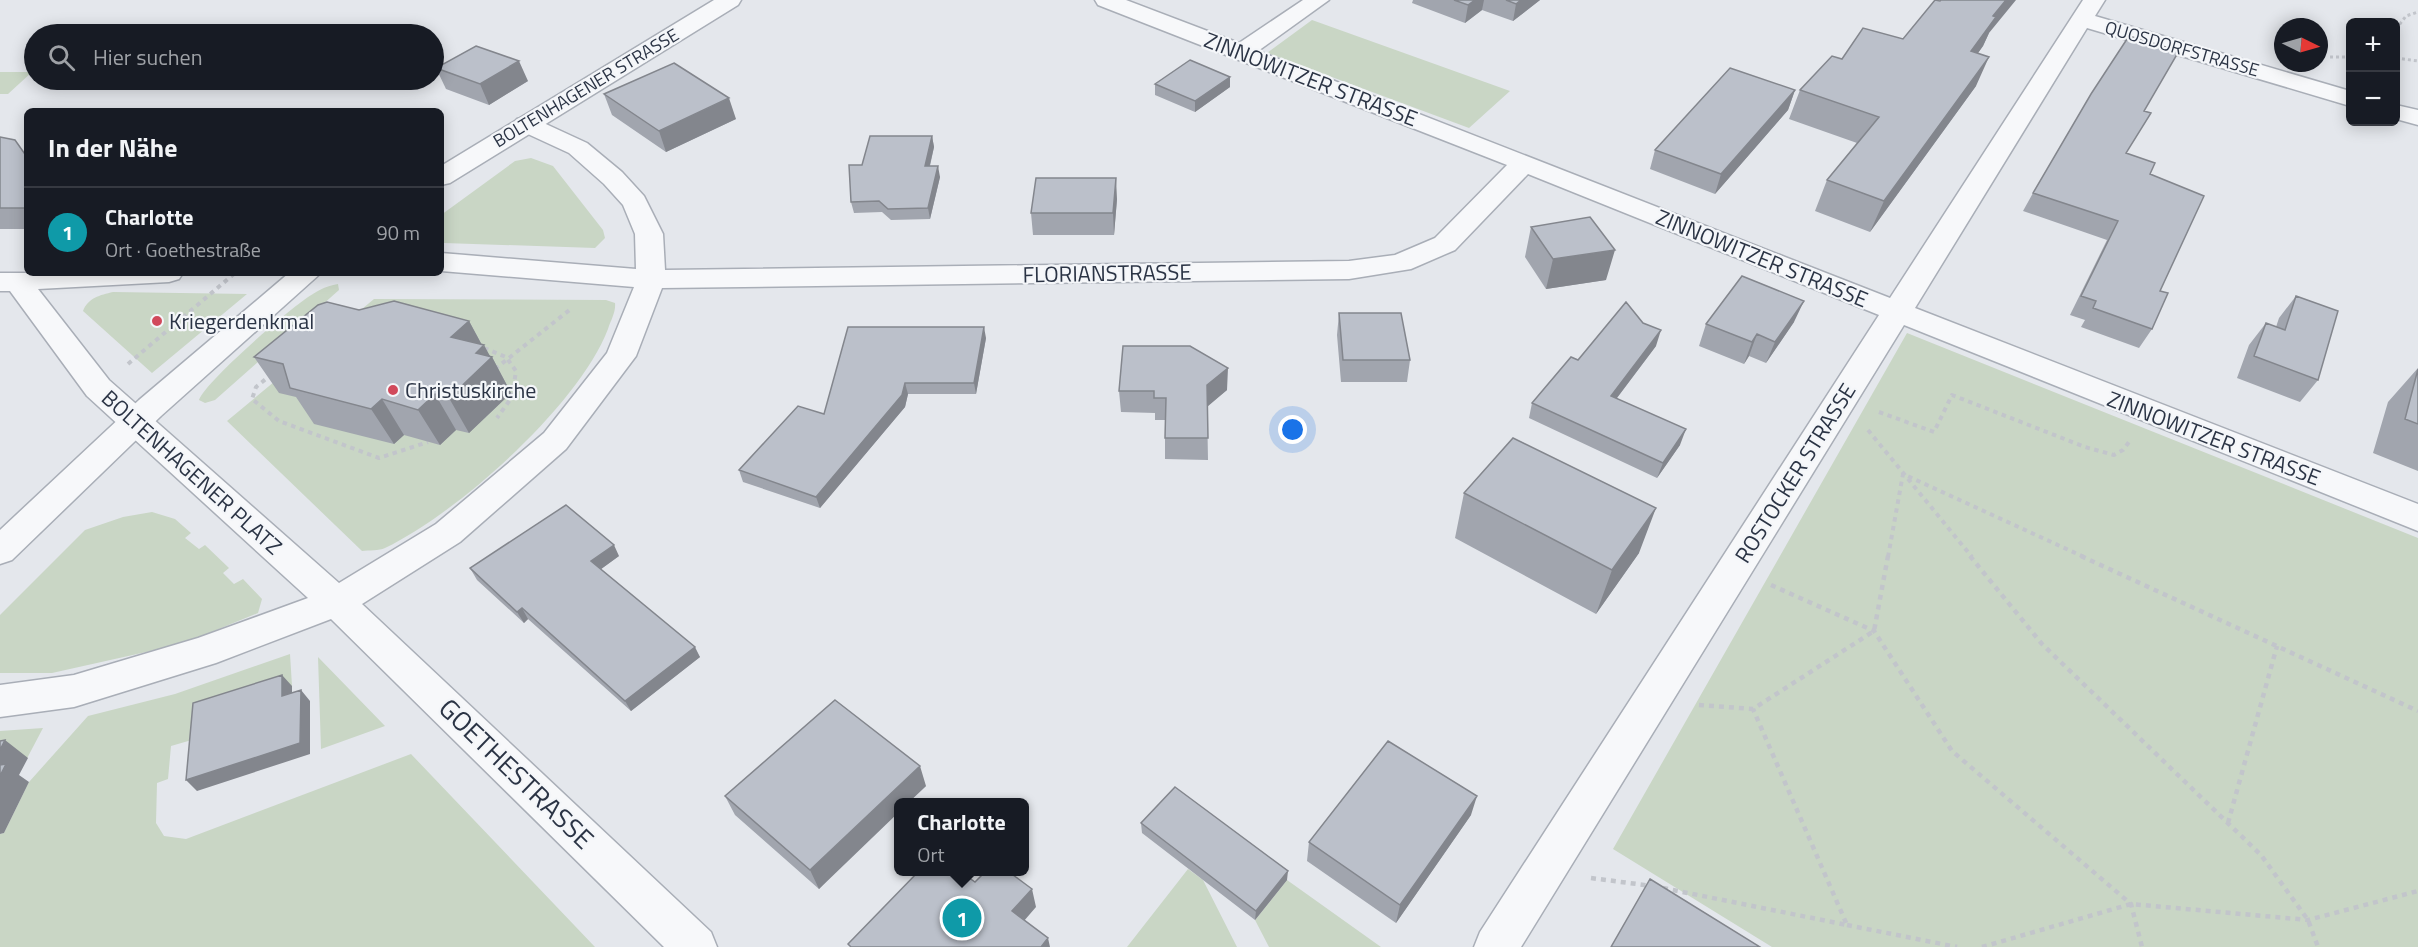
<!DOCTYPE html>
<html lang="de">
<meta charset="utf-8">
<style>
body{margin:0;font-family:"Titillium Web",sans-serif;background:#20242c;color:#f1f3f6}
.controls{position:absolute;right:18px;top:18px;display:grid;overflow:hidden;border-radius:9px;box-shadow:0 3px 15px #0003}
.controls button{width:54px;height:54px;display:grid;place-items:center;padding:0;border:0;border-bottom:2px solid #363941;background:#171b24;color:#f1f3f6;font:30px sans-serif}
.compass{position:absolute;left:2274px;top:18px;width:54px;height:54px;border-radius:50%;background:#171b24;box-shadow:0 3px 15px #0003;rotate:95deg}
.you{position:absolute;left:1293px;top:430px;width:21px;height:21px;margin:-15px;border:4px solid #fff;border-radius:50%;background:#1a73e8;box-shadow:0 0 0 9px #1a73e833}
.badge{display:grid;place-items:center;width:39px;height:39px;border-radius:50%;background:#ea580c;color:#fff;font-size:20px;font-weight:700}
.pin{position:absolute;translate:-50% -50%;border:3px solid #fff;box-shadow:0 2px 6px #0006}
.popup{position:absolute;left:894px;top:798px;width:135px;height:78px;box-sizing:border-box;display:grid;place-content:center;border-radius:9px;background:#171b24;filter:drop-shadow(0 2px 4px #0005);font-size:20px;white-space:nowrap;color:#9ea1a6}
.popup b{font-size:22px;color:#f1f3f6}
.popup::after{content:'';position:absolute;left:50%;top:100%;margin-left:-12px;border:12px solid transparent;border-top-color:#171b24}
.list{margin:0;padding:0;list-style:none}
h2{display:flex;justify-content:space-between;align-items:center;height:78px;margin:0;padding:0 24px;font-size:26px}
h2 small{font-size:20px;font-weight:400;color:#9ea1a6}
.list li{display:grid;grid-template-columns:39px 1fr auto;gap:18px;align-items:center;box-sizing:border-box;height:90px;padding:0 24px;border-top:2px solid #363941}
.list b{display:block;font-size:22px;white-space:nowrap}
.list p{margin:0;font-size:20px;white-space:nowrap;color:#9ea1a6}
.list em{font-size:20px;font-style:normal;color:#9ea1a6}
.icon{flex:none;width:33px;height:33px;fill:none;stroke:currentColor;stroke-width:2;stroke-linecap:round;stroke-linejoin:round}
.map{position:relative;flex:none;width:2418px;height:947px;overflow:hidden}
.search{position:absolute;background:#171b24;box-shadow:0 3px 15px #0003;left:24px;top:24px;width:420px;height:66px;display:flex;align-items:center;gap:15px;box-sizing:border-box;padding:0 21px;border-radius:33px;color:#9ea1a6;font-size:22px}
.panel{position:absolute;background:#171b24;box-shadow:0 3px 15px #0003;left:24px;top:108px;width:420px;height:168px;border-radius:9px}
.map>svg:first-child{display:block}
.green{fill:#c9d6c5}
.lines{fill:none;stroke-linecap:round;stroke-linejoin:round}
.minor-casing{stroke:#a9aeb7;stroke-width:3}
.tertiary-casing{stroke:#a9aeb7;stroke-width:3}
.path-far2{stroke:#c2c5cb;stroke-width:3;stroke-dasharray:3 3;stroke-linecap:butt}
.path-far1{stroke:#c2c5cb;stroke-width:4;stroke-dasharray:4.5 4.5;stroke-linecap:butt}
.path{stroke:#c2c5cb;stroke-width:4.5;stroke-dasharray:5 5;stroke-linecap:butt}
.minor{fill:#f7f8fa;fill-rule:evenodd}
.tertiary{fill:#f7f8fa;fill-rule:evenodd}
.wall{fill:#a1a5ae}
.shaded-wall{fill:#83868d}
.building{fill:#bbc0ca;stroke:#83868d;stroke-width:1.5}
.poi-dot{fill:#d1495b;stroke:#f4f6f9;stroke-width:2}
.labels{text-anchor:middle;stroke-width:4.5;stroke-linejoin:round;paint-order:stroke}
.far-street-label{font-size:18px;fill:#2b3445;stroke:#f4f6f9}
.street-label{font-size:22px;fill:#2b3445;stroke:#f4f6f9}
.poi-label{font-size:22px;fill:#2b3445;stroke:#f4f6f9;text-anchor:start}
.near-street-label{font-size:27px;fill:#2b3445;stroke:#f4f6f9}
</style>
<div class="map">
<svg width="2418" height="947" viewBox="0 0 2418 947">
<rect width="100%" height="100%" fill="#e4e7ec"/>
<!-- green -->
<path class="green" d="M1312,20l198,71 -41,37 -202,-75z
M0,72h32l-24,22h-8z
M531,158l22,8 50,64 2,8 -10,10 -151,-5 -3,-4v-24l74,-54z
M338,284l1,6 -124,110 -10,3 -6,-3c6,-18 86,-87 105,-100 11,-8 21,-14 34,-16z
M113,292l134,2 -95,79 -69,-62c5,-13 17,-16 30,-19z
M374,299l232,1 9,3c1,9 -4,17 -7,26 -29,76 -150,184 -223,219 -6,3 -16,2 -23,3l-135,-130z
M1907,333l511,205v409h-646l-159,-98z
M152,512l23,7 16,14 -6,5 14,11 6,-4 24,23 -6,5 11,11 9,-5 19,20 -4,14 -76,31 -130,29h-52v-58l85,-85 38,-13z
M290,654l2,32 -88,27 -2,24 -31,9 -3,33 -11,4 -1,40 8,13 22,3 225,-85 184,193h-595v-113l4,-1 25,-51 59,-66 87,-22z
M318,657l67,69 -64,23z
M43,728l-20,38 -23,-3v-32z
M1188,869l15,11 34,67h-110z
M1287,880l94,67h-112l-14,-27z"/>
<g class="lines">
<!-- minor casing -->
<g class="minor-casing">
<path id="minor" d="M1095,0h31l113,43 64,-43h26l-71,51 632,247 193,-298h22l-10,16 255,75v15l-263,-78 -172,280 503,196v27l-514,-206 -383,622h-47l6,-15 399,-617 -351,-141 -73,76 -44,19 -62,10 -687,9 -26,68 -70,93 -106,93 -98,62 349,328 6,15h-53l-333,-328 -115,44 -142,44 -74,10v-32l74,-10 124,-37 110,-40 -221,-202 -77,-105h-10v-18h183l-4,6 -10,3 -131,7 71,91 230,203 97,-59 108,-91 63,-80 27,-66 -193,-16v-18l195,16 -1,-35 -12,-29 -19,-21 -35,-31 -52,-24 -3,-5 3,-5 9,-2 9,2 52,24 35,29 22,24 19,38 2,36 684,-9 46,-6 40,-17 72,-73 -409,-160z
M2396,105l22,5v15l-22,-6z"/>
</g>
<!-- tertiary casing -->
<g class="tertiary-casing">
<path id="tertiary" d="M714,0h27l-3,5 -288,178 -9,2v-19z
M289,273h32l-160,143 -149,144 -12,4v-34l139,-130z"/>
</g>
<!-- path-far2 -->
<path class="path-far2" d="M2396,29l10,-13 12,-4
M2330,57h20
M2396,58l22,3"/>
<!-- path-far1 -->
<path class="path-far1" d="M484,348l22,9 10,14 -4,26 -15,21
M128,364l107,-91
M495,369l77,-61
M272,374l-16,13 -4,12 27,22 100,37 49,-16
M1879,412l55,20 18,-37 133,52 29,8 9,-5 6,-8
M1868,430l104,127
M1888,557l15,-83 181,83"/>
<!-- path -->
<path class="path" d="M1970,556l72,88 219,211 47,65 10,27
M2081,556l337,155
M1771,585l103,46 78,120 179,153 11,43
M1699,705l54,4 121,-78 14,-75
M2228,823l49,-177
M1591,878l61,8
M1663,888l184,37 -94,-216
M1847,925l110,22
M1982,947l149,-43 177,16 110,-29"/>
<!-- minor -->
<use href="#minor" class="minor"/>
<!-- tertiary -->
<use href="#tertiary" class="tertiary"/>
</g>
<!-- wall -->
<path class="wall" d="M1413,0h127l-27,21 -31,-11 -17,13 -53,-20z
M1989,33l-6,13 -5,7 -2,33 -106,146 -55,-21 12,-31 30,-37 -68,-24 11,-29 42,-31 61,-20z
M436,68l92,13 -39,24 -43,-16z
M1155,84l75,3 -35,25 -40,-17z
M1795,90l-7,20 -73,84 -65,-25 5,-19z
M604,94l132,25 -70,33 -54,-37z
M932,136l2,11 -4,19 10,11 -10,42 -39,1 -9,-8 -28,1 -3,-11 11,-37z
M0,137l27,19v73h-27z
M2126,153l24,21 10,117 -8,38 -13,19 -58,-21 4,-7 -15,-5 37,-75 -84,-29 10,-18z
M1117,199l-3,36h-81l-2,-22z
M1531,227l75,53 -60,9 -21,-32z
M2296,296l22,84 -18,22 -63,-24 12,-33 17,-22 10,4 3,-9z
M359,310l110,11 13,24 8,11 2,1 19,36 -42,40 -13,-3 -16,15 -36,-10 -10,9 -80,-20 -18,-27 -17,-4 -25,-36z
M1339,313l71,47 -3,22h-66l-4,-47z
M1794,322l-28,41 -17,-7 -5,8 -45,-18 7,-22z
M986,338l-10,56h-68l-3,13 -85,101 -77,-26 -4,-12 85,-56z
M1656,346l-39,52 63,47 -23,33 -128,-60 3,-15 46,-43z
M2418,368v103l-45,-18 15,-51z
M1227,390l-20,16 1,54 -43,-1v-39h-10v-7l-34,-1 -2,-21z
M1464,493l175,60 -43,61 -141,-76z
M619,556l-18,13 99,88 -69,54 -103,-92 -4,4 -47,-43 -7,-12z
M926,786l-17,16h-10l-80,87 -84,-74 -10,-19z
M1471,815l-75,108 -89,-62 2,-19z
M1141,823l146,57 -32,40 -113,-87z"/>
<!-- shaded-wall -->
<path class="shaded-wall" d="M1475,0h9l-2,10 -17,13 3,-18z
M1521,0h19l-27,21 3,-17z
M2006,0h10l-27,33 -6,13 -25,35 13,-30 22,-35z
M1989,57l-13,29 -106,146 14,-31z
M519,61l9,20 -39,24 -9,-21z
M1230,77v10l-35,25v-11z
M1795,90l-7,20 -73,84 6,-20z
M729,98l7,21 -70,33 -7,-21z
M932,136l2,11 -7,30 -2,-11z
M938,166l2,11 -10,42 -2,-11z
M1116,178l1,21 -3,36 -1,-22z
M1615,250l-9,30 -60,9 7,-30z
M1804,301l-10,21 -28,41 9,-21z
M469,321l14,26 1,-2 7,13 1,-1 19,36 -42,40 -20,-35 2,-61z
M984,327l2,11 -10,56 -2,-11z
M1661,330l-5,16 -49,65 4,-15z
M1757,334l-8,22 -5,8 8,-22z
M1228,368l-1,22 -20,17v-22z
M905,383l3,11 -3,13 -85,101 -4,-11z
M435,394l21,36 -16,15 -22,-35z
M382,399l22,36 -10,9 -23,-35z
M1686,429l-6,16 -23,33 6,-15z
M1656,508l-17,45 -43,61 16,-44z
M614,545l5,11 -22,16 -6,-11z
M522,608l6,11 -4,4 -7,-11z
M695,647l5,10 -69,54 -6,-10z
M282,675l10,11v21l-10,-11z
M301,690l9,11v53l-113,37 -11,-11z
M5,740l23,18 -9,17 10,7 -25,51 -4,1v-84z
M920,766l6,20 -17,16h-10v10l-80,77 -9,-19z
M1477,796l-6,19 -75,108 4,-18z
M1288,871l-1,9 -32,40 1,-9z
M1032,889l4,18 -19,22 -5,-18z
M1048,938l2,9h-9z"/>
<!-- building -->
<path class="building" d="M1454,0h21l-7,5z
M1506,0h15l-5,4z
M1935,0l5,1 1,-1h65l-13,16 3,1 -25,34 18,6 -105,144 -57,-21 52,-63 -79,-27 32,-34 10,3 21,-31 40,11z
M2129,36l50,15 -35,60 7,2 -25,40 29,10 -5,11 54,22 -44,95 8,2 -16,36 -59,-21 3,-7 -15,-5 37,-75 -85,-28 58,-99z
M476,46l43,15 -39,23 -44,-16z
M1190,60l40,17 -35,24 -40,-17z
M674,63l55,35 -70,33 -55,-37z
M1730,68l65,22 -74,84 -66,-24z
M870,136h62l-7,30h13l-10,42 -40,1 -9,-8 -28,1 -2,-37h13z
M0,137l15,3 12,17v51h-27z
M1036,178h80l-3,35h-82z
M1590,217l25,33 -62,9 -22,-32z
M1742,276l62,25 -29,41 -18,-8 -5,8 -46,-18z
M2296,296l42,15 -20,69 -64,-24 12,-33 19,7z
M394,301l75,20 -18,16 33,8 -8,8 16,4 -43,41 -14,-4 -17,16 -36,-11 -11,10 -81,-21 -7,-24 -29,-7 64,-52 9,-3 32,8z
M1626,302l17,21 18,7 -50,66 75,33 -23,34 -131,-60 39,-46 7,3z
M1339,313h62l9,47h-67z
M848,327h136l-10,56h-69l-3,12 -86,102 -77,-27 59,-64 26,8z
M1123,346h67l38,22 -21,17 1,53h-43l1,-40h-12v-7h-35z
M2418,369v55l-13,-5z
M1513,438l143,70 -44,62 -148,-77z
M566,505l48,40 -23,16 104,86 -70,54 -103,-93 -5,4 -47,-44z
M282,675v21l19,-6 -1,53 -114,37 7,-77z
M835,700l85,66 -110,104 -85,-74z
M5,740l-5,10v-9z
M1388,741l89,55 -77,109 -91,-63z
M6,764l-6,12v-11z
M1175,787l113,84 -32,40 -115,-88z
M918,872h43l14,10 10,-10h24l23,17 -20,22 36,27 -7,9h-190l-3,-3z
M1650,879l110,68h-149z"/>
<!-- markers -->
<g class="poi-dot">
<circle cx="157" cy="321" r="6"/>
<circle cx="393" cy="390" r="6"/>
</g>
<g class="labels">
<!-- far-street labels -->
<g class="far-street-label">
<text transform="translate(2182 49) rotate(16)" y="6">QUOSDORFSTRASSE</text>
<text transform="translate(586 88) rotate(-31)" y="6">BOLTENHAGENER STRASSE</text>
</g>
<!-- street labels -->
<g class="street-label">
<text transform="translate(1311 79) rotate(21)" y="8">ZINNOWITZER STRASSE</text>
<text transform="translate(1762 258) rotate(22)" y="8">ZINNOWITZER STRASSE</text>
<text transform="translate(1107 273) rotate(-1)" y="8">FLORIANSTRASSE</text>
<text transform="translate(2214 438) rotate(21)" y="8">ZINNOWITZER STRASSE</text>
<text transform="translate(192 472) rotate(42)" y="8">BOLTENHAGENER PLATZ</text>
<text transform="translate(1795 473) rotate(-58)" y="8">ROSTOCKER STRASSE</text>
</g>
<!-- poi labels -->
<g class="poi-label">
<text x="169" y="329">Kriegerdenkmal</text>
<text x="405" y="398">Christuskirche</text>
</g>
<!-- near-street labels -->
<g class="near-street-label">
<text transform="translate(516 774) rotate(44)" y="9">GOETHESTRASSE</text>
</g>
</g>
</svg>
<div class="controls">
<button>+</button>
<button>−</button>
</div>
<svg class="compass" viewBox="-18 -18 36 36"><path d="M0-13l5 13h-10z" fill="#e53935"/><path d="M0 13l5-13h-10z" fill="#9ea1a6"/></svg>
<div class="you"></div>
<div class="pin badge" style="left:962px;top:918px;background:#0f9aa8">1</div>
<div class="popup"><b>Charlotte</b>Ort</div>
<div class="search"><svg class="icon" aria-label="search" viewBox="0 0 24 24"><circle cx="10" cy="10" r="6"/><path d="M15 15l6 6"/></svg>Hier suchen</div>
<section class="panel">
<h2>In der Nähe<small></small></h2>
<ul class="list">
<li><span class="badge" style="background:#0f9aa8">1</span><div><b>Charlotte</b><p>Ort · Goethestraße</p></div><em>90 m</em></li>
</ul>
</section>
</div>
